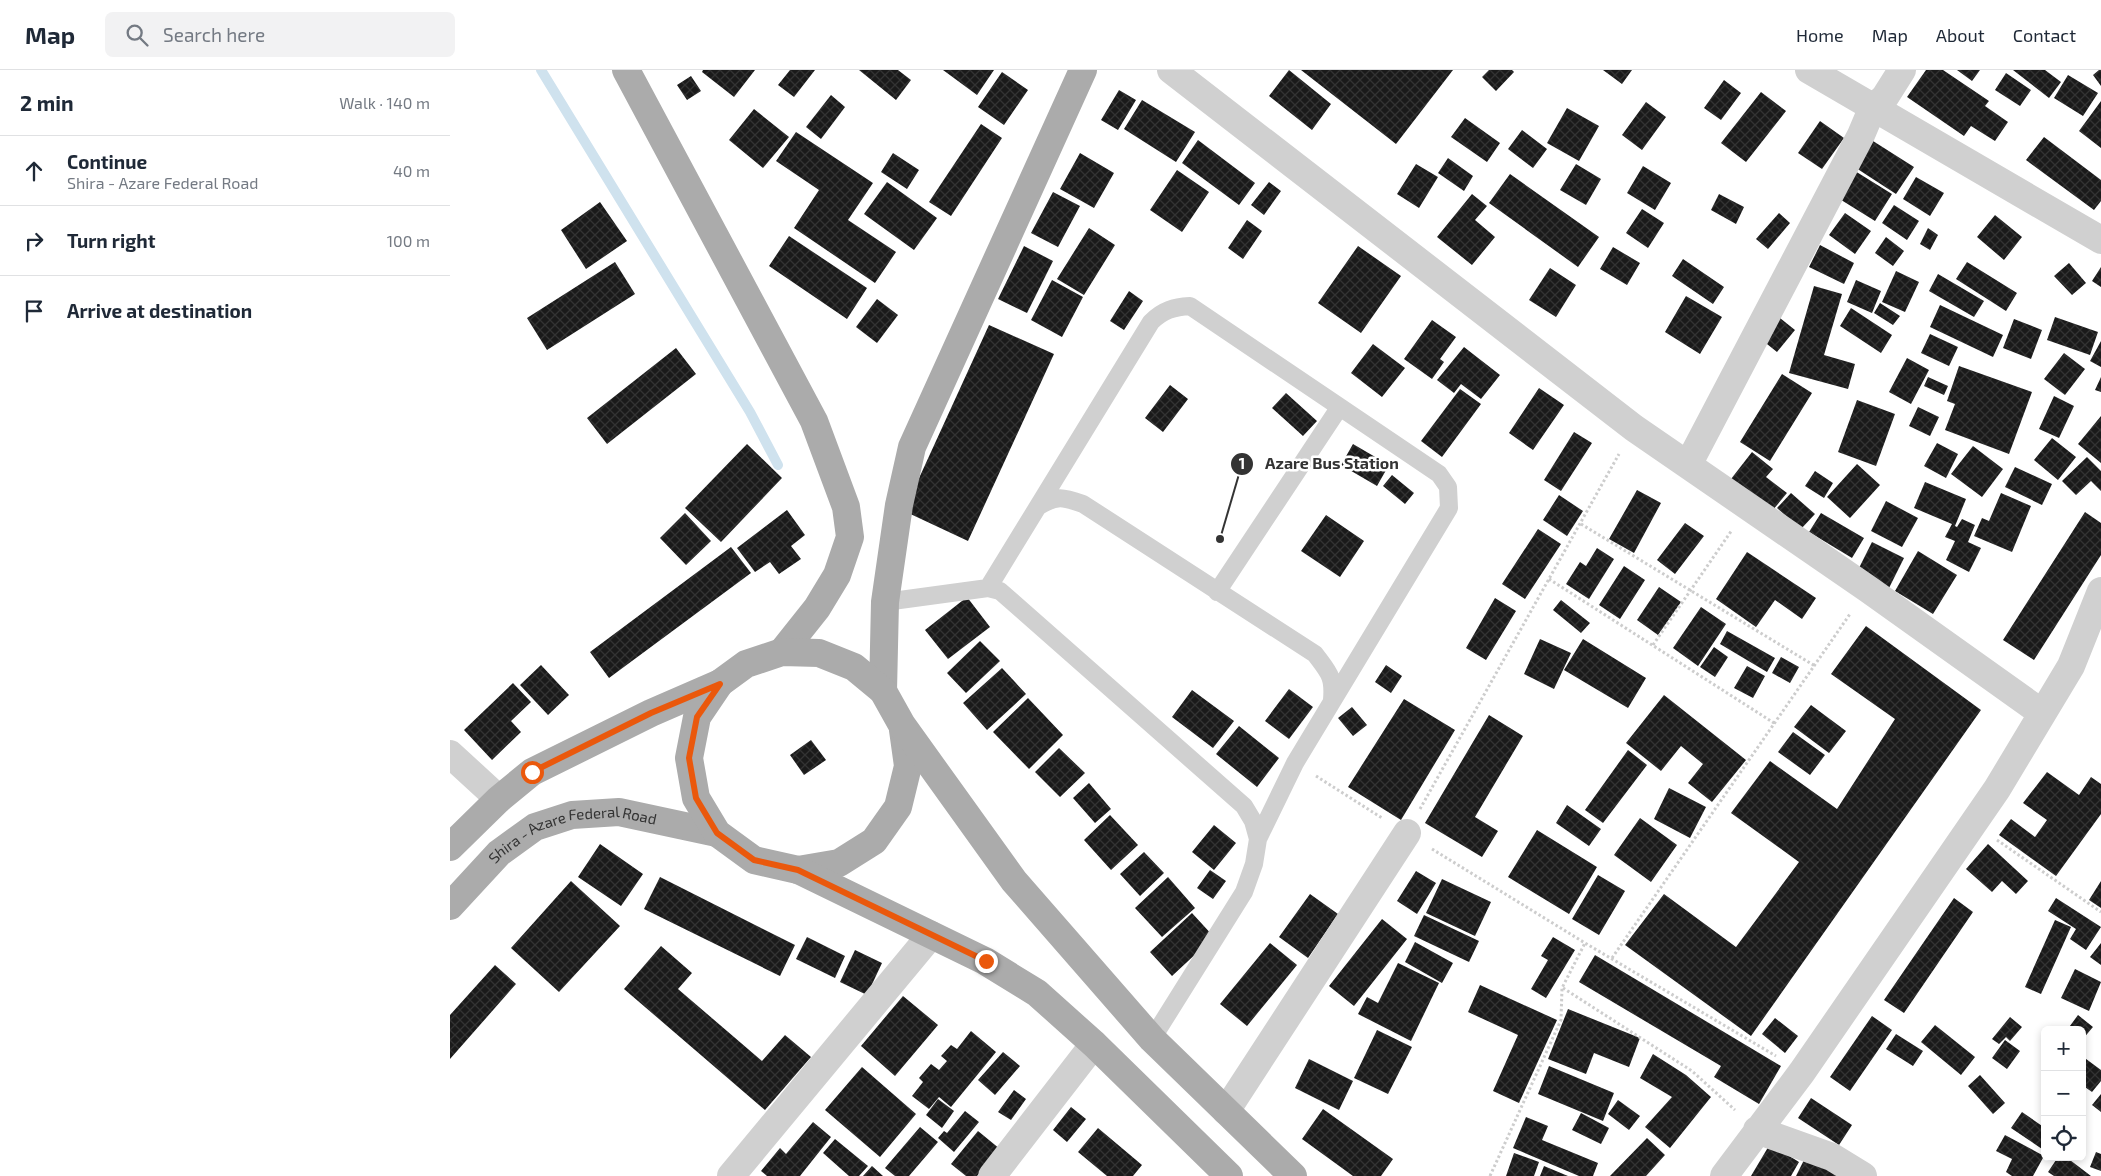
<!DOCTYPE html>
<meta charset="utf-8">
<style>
body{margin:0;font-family:"Exo 2",sans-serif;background:#f2f2f3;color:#1f2937}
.controls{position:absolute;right:15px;bottom:15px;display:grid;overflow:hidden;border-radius:8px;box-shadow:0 2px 8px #0003}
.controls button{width:45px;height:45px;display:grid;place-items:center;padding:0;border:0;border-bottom:1px solid #e0e1e3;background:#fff;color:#1f2937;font:25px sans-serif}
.stop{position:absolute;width:15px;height:15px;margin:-11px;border:4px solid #ea580c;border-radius:50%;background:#fff}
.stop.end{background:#ea580c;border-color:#fff;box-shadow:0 1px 5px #0008}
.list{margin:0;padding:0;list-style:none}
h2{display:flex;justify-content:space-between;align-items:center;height:65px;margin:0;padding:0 20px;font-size:21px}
h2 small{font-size:16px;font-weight:400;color:#747a83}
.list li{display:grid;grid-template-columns:32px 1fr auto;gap:15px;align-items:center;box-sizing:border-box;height:70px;padding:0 20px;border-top:1px solid #e0e1e3}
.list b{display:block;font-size:19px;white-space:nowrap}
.list p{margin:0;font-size:16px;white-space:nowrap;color:#747a83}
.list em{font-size:16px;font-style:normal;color:#747a83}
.icon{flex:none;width:28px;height:28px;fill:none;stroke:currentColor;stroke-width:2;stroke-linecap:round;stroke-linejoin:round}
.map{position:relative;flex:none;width:1651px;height:1106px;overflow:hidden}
header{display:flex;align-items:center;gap:30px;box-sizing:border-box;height:70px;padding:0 25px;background:#fff;border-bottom:1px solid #e0e1e3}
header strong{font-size:24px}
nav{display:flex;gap:28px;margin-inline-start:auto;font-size:18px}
.search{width:350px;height:45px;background:#f2f2f3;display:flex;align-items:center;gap:12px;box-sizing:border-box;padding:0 18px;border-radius:8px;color:#747a83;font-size:19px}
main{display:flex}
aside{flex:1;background:#fff}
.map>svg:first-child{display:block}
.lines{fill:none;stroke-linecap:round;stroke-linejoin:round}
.stream{stroke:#cfe2ee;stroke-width:10}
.building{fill:url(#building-cross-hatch)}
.path{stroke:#cdcdcd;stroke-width:3;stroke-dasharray:2.5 2.5;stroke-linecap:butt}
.lane{stroke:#d0d0d0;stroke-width:18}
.street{stroke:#d0d0d0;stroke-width:28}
.primary{stroke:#ababab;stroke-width:28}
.route{stroke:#ea580c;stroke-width:6}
.labels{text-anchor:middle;stroke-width:5;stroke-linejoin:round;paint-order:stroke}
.street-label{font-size:15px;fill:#333;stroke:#fff}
.leader{fill:none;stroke:#333;stroke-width:2}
.callout-dot{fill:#333;stroke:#fff;stroke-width:2}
.mark-label{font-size:15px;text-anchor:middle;font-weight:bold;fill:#fff}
.callout-label{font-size:16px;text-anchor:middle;font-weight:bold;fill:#333;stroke:#fff;stroke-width:5;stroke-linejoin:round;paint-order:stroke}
</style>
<header>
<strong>Map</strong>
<div class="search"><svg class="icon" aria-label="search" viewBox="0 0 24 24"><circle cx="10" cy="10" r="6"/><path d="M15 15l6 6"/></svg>Search here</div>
<nav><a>Home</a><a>Map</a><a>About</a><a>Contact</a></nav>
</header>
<main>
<aside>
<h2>2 min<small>Walk · 140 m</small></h2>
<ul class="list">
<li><svg class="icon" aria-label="ahead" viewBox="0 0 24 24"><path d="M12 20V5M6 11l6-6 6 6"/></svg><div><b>Continue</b><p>Shira - Azare Federal Road</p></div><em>40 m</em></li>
<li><svg class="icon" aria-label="right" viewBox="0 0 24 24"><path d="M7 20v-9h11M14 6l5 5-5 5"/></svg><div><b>Turn right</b></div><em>100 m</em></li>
<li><svg class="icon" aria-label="arrive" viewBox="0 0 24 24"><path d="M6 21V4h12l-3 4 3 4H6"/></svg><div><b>Arrive at destination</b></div></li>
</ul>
</aside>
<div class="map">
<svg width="1651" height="1106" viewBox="0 0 1651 1106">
<defs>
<pattern id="building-cross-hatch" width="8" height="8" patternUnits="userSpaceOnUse" patternTransform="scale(1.25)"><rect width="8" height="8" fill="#1a1a1a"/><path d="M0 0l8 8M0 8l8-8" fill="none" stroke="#333"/></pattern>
</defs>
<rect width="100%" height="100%" fill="#fff"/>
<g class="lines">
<!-- stream -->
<path class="stream" d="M91,0l209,342 28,53"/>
</g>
<!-- building -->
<path class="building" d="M253,0h52l-21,27 -32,-25z
M340,0h25l-21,27 -16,-12z
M409,0h39l13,10 -15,20z
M493,0h51l-17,25z
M839,0l42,34 -19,26 -43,-34z
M851,0h152l-57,74z
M1039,0h23l2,2 -18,19 -14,-14z
M1153,0h29l-10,14z
M1476,0h17l46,31 -4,5 23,16 -13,19 -24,-15 -7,10 -57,-39z
M1507,0h23l-8,11z
M1563,0h32l16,12 -12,16z
M1649,0h2v16l-8,-11z
M552,2l26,18 -24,35 -26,-18z
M1556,3l25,17 -11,16 -25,-16z
M1618,5l30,18 -15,23 -29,-18z
M241,6l10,15 -14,9 -10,-15z
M1274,10l17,13 -20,27 -17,-12z
M669,20l17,10 -18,30 -17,-10z
M1311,22l25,19 -40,51 -25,-19z
M381,25l14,12 -24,32 -15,-12z
M692,30l53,32 -19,30 -52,-33z
M1651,31v47l-22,-17z
M1196,32l20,15 -24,33 -20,-15z
M1117,38l32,18 -20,35 -32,-18z
M304,39l35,28 -26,31 -34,-28z
M1015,48l35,25 -13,19 -36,-25z
M1370,51l24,17 -22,31 -24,-16z
M531,54l21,14 -51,78 -22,-14z
M1072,60l25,19 -14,19 -25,-19z
M346,62l77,51 -25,37 48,32 -21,31 -81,-55 25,-38 -43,-29z
M1594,67l57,43v21l-7,9 -68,-50z
M748,70l57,43 -16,22 -57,-42z
M1423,71l41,26 -18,27 -40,-26z
M443,83l26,17 -12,19 -26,-17z
M630,83l34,20 -20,35 -34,-19z
M998,88l25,18 -9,15 -26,-18z
M966,94l22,13 -19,31 -22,-14z
M1126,94l25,15 -15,26 -26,-15z
M1193,96l28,17 -16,27 -28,-17z
M727,100l32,22 -27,40 -32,-22z
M1405,101l37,23 -17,27 -37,-23z
M1060,104l89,63 -21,30 -89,-64z
M1466,107l28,16 -14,23 -27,-17z
M437,112l50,36 -23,32 -50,-36z
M819,112l12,9 -17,24 -13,-10z
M603,122l27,14 -22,41 -27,-14z
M1022,124l15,12 -12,14 20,17 -23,28 -35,-28z
M1269,124l25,13 -8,17 -25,-14z
M150,132l27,39 -41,28 -25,-39z
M1444,135l25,16 -12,19 -25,-17z
M1192,139l22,14 -16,25 -22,-15z
M1329,143l11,10 -22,26 -12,-10z
M1395,143l26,18 -16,23 -26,-19z
M1545,145l27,22 -18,23 -27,-23z
M797,150l15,11 -19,28 -15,-11z
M639,158l26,17 -31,50 -27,-16z
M1478,158l10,7 -8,15 -10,-6z
M339,166l78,52 -20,31 -78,-53z
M1436,167l18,14 -11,15 -18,-13z
M1370,175l34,18 -10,21 -35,-17z
M574,176l29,15 -26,52 -29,-14z
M908,176l43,30 -40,57 -43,-30z
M1163,177l27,16 -13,22 -27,-16z
M1233,189l41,28 -11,17 -41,-28z
M165,192l20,32 -88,56 -20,-32z
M1517,192l50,31 -11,18 -50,-32z
M1619,193l17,20 -14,12 -18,-19z
M1651,197v20l-9,-6z
M1100,198l26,17 -20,32 -27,-17z
M1446,201l23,11 -14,30 -23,-10z
M1488,204l46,27 -10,16 -45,-26z
M602,210l31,17 -21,40 -31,-17z
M1406,210l25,11 -9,22 -25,-11z
M1364,216l28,8 -18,61 31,9 -7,25 -59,-16z
M679,221l14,10 -19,29 -14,-9z
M1236,226l36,21 -22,37 -35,-22z
M427,229l21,16 -21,28 -21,-16z
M1430,233l20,13 -7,9 -19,-12z
M1490,235l63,30 -10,22 -63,-30z
M1401,238l41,27 -11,18 -41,-27z
M1605,247l43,15 -8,23 -43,-15z
M1330,248l15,12 -18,22 -15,-12z
M1564,249l28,11 -11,29 -28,-11z
M982,250l24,17 -16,22 4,3 -12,17 -28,-20z
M539,255l65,29 -86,187 -64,-30z
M1480,264l28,13 -9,19 -28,-13z
M1651,271v26l-11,-6z
M923,274l32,24 -23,29 -31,-24z
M1014,277l36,28 -19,24 -20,-15 -7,9 -17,-13z
M226,278l20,26 -89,70 -20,-26z
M1614,283l21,16 -20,26 -21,-16z
M1457,288l22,12 -18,34 -22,-12z
M1509,296l73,26 -23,62 -64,-24 10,-26 -8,-3z
M1332,304l30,19 -42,68 -30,-19z
M1478,307l20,9 -4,9 -20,-9z
M1651,307v15l-6,-2z
M720,315l18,14 -25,33 -18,-14z
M1089,318l25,17 -31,45 -24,-17z
M1010,319l21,15 -39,53 -21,-16z
M836,323l31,28 -14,15 -31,-28z
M1604,326l20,10 -15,32 -20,-9z
M1407,330l38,14 -19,52 -38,-14z
M1468,337l21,10 -9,19 -21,-10z
M1651,346v47l-23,-19z
M1124,362l18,11 -31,48 -17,-11z
M1602,368l24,19 -18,23 -24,-20z
M1487,373l21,11 -12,24 -22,-12z
M297,374l35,34 -61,64 -36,-34z
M903,374l36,21 -12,21 -36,-21z
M1523,376l30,23 -21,28 -31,-23z
M1302,382l21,17 -7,8 21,16 -15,18 -41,-32z
M1637,387l14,14v20l-10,-10 -15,14 -14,-14z
M1407,394l23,21 -30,33 -23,-21z
M1565,397l37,17 -10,21 -37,-18z
M1365,401l18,12 -9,15 -19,-12z
M942,405l22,18 -9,11 -22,-18z
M1475,412l41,17 -11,27 2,1 5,-8 13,6 -7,17 13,6 -12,24 -23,-12 9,-19 -10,-4 7,-13 -38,-16z
M1187,420l24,13 -27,50 -25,-14z
M1341,423l24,21 -14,15 -24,-21z
M1551,423l30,13 -19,46 -38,-16 8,-18 7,3z
M1109,425l24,16 -16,25 -24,-16z
M1436,431l32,17 -16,29 -31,-16z
M337,440l18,25 -14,11 10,13 -22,15 -9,-12 -15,10 -18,-24z
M1635,442l16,11v32l-67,105 -31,-20z
M235,443l26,28 -25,24 -26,-27z
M1371,443l43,25 -12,20 -43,-26z
M876,445l38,26 -24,36 -39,-26z
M1235,453l19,13 -29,38 -18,-14z
M1088,459l23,15 -36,55 -23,-15z
M1422,472l32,16 -15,30 -32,-16z
M281,477l20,26 -142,105 -19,-26z
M1147,478l17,11 -25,40 -23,-15 14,-22 6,4z
M1468,481l39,24 -24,39 -38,-23z
M1297,482l69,46 -14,21 -27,-19 -19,27 -40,-28z
M1174,496l21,14 -25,39 -21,-14z
M1209,517l22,15 -23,33 -21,-15z
M517,527l23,30 -42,32 -23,-29z
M1045,528l21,13 -30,49 -20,-12z
M1111,530l29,23 -9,10 -28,-23z
M1251,537l25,17 -28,42 -25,-18z
M1416,556l115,84 -230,326 -126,-91 39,-51 72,53 63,-85 -68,-49 39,-52 67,48 58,-90 -64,-45z
M1277,561l48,27 -8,14 -47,-28z
M1090,569l31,14 -17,36 -30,-15z
M1133,569l63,39 -18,30 -64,-38z
M530,571l20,20 -34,32 -19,-20z
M1264,577l14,10 -13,20 -15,-10z
M1331,587l18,10 -9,16 -18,-10z
M91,595l28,30 -21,20 -28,-30z
M936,595l16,11 -11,17 -16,-11z
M1297,596l18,10 -12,22 -19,-10z
M552,598l24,26 -39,36 -24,-27z
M63,613l18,19 -20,19 10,11 -29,28 -28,-30z
M839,619l24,18 -24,32 -24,-18z
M742,620l42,31 -21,27 -41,-31z
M1214,625l82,65 -34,42 -24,-19 15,-19 -22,-18 -20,25 -35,-28z
M578,628l35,37 -34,34 -36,-37z
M954,629l51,31 -54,90 -53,-33z
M1361,635l35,26 -17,22 -35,-26z
M902,637l15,18 -14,11 -15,-18z
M1039,645l34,21 -48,81 23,14 -16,26 -57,-34z
M789,656l40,32 -22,29 -41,-33z
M1343,662l32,23 -15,20 -32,-23z
M361,670l15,20 -22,15 -14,-20z
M609,678l26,25 -25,24 -25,-25z
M1178,680l19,15 -44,58 -18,-13z
M1597,702l32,23 12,-18 10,7v30l-45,62 -57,-41 12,-16 24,18 12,-17 -24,-17z
M639,713l22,26 -16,14 -22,-25z
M1219,718l37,19 -16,31 -36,-19z
M1117,735l34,24 -12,17 -33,-23z
M660,745l28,30 -27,25 -27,-30z
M1190,748l37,27 -26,37 -37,-27z
M764,755l22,18 -22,27 -22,-18z
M1087,760l60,37 -28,47 -61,-37z
M150,774l43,30 -22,32 -43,-29z
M1538,774l40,37 -12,13 -14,-13 -10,11 -26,-23z
M694,782l20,21 -24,23 -20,-22z
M760,800l16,11 -13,18 -16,-11z
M966,801l20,12 -19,31 -20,-13z
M1148,805l27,16 -26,44 -27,-16z
M210,807l135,68 -15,31 -136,-67z
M718,807l27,31 -33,29 -27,-29z
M992,809l49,23 -16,34 -49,-23z
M121,811l49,45 -61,66 -48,-44z
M1651,811v27l-12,-8z
M860,824l28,20 -30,44 -29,-21z
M1504,828l19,14 -69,101 -20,-13z
M1606,828l45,29 -15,23 -16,-11 6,-10 -28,-18z
M742,843l22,24 -42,39 -22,-24z
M974,845l55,26 -10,21 -55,-26z
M932,849l25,20 -53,67 -25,-20z
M1605,850l16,7 -30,67 -16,-7z
M357,867l38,19 -10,22 -39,-19z
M1103,867l22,13 -29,48 -15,-9 17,-29 -7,-4z
M965,872l38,21 -11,20 -37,-21z
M820,873l27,22 -50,61 -27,-22z
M1651,873v22l-11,-8z
M211,876l31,27 -14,16 84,72 23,-26 26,22 -46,53 -141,-121z
M405,880l27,13 -15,32 -27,-13z
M1145,885l186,111 -22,38 -45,-27 7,-11 -142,-84z
M948,893l41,20 -28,58 -53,-27 9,-17 11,6z
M45,895l21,19 -66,75v-44z
M1625,899l26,13 -12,29 -28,-13z
M1030,915l77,35 -38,83 -26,-12 25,-56 -50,-23z
M453,926l35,29 -43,51 -34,-30z
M1118,939l72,29 -11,29 -35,-14 -8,21 -38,-15z
M1628,945l15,12 -11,13v-10h-15z
M1422,946l20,14 -42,61 -20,-14z
M1560,947l12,10 -12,14 -4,-4 -7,7 -7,-5z
M1325,948l23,18 -13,17 -23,-19z
M1485,955l40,32 -14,18 -40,-33z
M927,960l35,17 -24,47 -34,-16z
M521,961l25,21 -45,55 -12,-10 -10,12 -17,-13 11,-14 -4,-4 12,-14 8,6 8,-9 -6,-5 10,-11 6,4z
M1446,964l27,17 -10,15 -27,-17z
M1555,970l15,11 -13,18 -15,-11z
M553,982l17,14 -25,29 -17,-15z
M1203,984l33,21 25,22 -41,51 -25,-21 27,-30 -32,-19z
M1632,986l19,14v11l-9,11 -10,-7z
M859,989l44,22 -14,29 -44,-22z
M1099,996l65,27 -11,28 -65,-27z
M412,997l54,47 -36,43 -55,-47z
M1530,1005l25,28 -12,11 -25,-28z
M564,1020l12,9 -15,21 -13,-8z
M1651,1024v18l-9,-7z
M1361,1028l41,27 -13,20 -41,-27z
M488,1029l16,12 -12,17 -16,-13z
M1168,1030l22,16 -11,14 -21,-16z
M621,1037l15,12 -19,23 -14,-12z
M873,1039l70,50 -12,17h-28l-51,-37z
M515,1041l14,11 -25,30 -16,-14 6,-7 3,2z
M1572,1042l23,16v23l-34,-23z
M1131,1043l28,15 -8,16 -29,-14z
M1076,1047l22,9 -6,14 56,23 -5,13h-14l-66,-28z
M363,1052l18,15 -31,39h-33l-6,-5 19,-23 6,6z
M470,1057l18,15 -29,34h-14l-10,-8z
M648,1058l44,37 -9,11h-26l-29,-24z
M528,1061l22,18 -23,27h-11l-15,-12z
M1555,1065l39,21 -11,20h-21l-6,-4 6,-13 -16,-8z
M1197,1068l18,17 -19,21h-36z
M385,1069l33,27 -9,10h-10l-26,-23z
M1320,1074l29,18 -8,14h-40z
M1646,1082l5,2v17l-11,-4z
M1064,1083l25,9 -5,14h-28z
M1357,1084l34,22h-45z
M1608,1087h8l25,19h-37l-6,-4z
M422,1096l11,10h-20z
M1094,1096l24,10h-28z"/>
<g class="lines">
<!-- path -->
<path class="path" d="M1131,454l234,142
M1099,509l225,144
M1203,575l79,-115
M866,706l66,42
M970,739l199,-355
M1547,770l104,72
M982,779l153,94 191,113
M1162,888l238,-344
M1113,918l129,83 43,39
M1040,1106l71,-156 1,-32 23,-45"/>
<!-- lane -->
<path class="lane" d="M589,436c18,-11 24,-9 44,-2l232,150c14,19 19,22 17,46
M538,518l163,-266c12,-12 23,-15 39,-16l249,168 9,13 1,21 -154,255 -37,76 -4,25 -10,28 -92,147
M767,522l122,-184
M435,532l103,-14 12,3 244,215 9,15 5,18"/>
<!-- street -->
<path class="street" d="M721,0l463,358 234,161 174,124
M1359,0l292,170
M1238,395l173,-330 11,-26 13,-12 17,-27
M0,684l49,45
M776,1041l181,-278
M1307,1060l75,27 31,19
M281,1106l200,-241
M542,1106l102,-132
M1274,1106l78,-104 195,-283 74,-123 30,-75"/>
<!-- primary -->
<g class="primary">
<path d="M176,0l188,351 32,86 4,30 -13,38 -20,33 -35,44"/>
<path d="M433,621l2,-89 14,-97 13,-58 171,-377"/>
<path d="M0,777l49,-48 33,-27 119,-59 69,-30"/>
<path d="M348,800l41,-7 35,-22 24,-34 10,-41 -5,-36"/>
<path id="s1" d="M0,836l49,-53 36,-26 37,-12 47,-3 98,21"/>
<path d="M779,1106l-135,-132 -57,-51 -52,-32 -187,-91 -44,-10 -37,-27 -21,-35 -7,-40 8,-41 23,-34 26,-19 36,-12 37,1 35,14 29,24 19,34 112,156 138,158 141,137"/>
</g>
</g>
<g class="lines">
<!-- route -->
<path class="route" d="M82,702l119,-59 69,-29 -23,33 -8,41 7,40 21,35 37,27 44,10 188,91"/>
</g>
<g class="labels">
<!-- street labels -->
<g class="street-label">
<text dy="5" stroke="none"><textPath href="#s1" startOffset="151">Shira - Azare Federal Road</textPath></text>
</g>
</g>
<!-- callouts -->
<path class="leader" d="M770 469L792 394"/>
<g class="callout-dot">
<circle cx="770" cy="469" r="5"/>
<circle cx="792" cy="394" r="12"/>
</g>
<g class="mark-label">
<text x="792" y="399">1</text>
</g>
<g class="callout-label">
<text x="882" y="399">Azare Bus Station</text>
</g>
</svg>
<div class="controls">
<button>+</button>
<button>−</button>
<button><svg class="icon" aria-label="locate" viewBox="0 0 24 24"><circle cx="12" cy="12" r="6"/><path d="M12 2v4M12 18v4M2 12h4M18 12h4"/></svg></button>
</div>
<div class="stop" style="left:82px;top:702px"></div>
<div class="stop end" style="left:536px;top:891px"></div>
</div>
</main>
